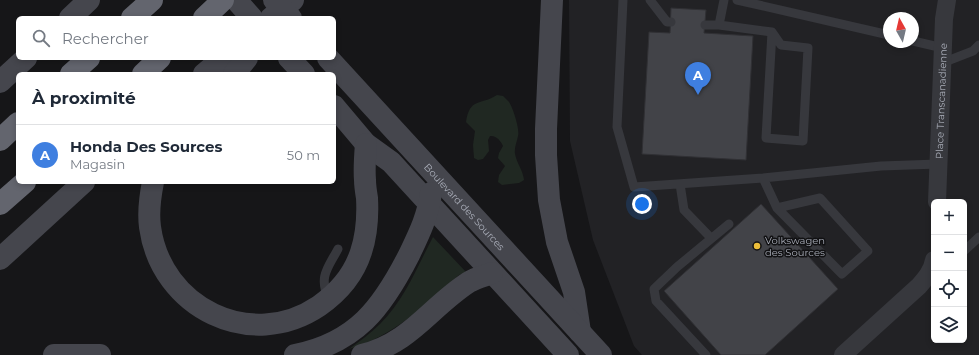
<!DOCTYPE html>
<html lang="fr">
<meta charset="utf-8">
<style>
body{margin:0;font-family:Montserrat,sans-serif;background:#f2f2f3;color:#1f2937}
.controls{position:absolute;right:12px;bottom:12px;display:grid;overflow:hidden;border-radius:6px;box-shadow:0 2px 6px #0003}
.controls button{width:36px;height:36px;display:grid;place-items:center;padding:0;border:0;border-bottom:1px solid #e0e1e3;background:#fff;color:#1f2937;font:20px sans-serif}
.compass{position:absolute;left:883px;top:12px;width:36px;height:36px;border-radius:50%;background:#fff;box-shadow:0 2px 6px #0003;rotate:352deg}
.you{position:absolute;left:642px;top:204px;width:14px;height:14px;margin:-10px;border:3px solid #fff;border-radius:50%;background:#1a73e8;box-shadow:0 0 0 6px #1a73e833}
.badge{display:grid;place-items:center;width:26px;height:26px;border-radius:50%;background:#111827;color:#fff;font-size:13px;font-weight:700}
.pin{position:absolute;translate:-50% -33px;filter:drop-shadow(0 1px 2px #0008)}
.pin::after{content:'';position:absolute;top:21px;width:14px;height:12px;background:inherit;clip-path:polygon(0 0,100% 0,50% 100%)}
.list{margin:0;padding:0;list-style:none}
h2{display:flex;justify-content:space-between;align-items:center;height:52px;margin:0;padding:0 16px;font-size:17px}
h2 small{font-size:13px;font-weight:400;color:#747a83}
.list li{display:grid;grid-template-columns:26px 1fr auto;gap:12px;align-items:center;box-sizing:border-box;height:60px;padding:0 16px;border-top:1px solid #e0e1e3}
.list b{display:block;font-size:15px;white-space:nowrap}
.list p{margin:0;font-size:13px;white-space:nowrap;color:#747a83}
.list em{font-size:13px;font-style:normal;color:#747a83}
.icon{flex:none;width:22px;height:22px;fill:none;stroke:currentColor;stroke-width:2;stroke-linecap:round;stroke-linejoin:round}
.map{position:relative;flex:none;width:979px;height:355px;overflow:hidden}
.search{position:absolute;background:#fff;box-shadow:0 2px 6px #0003;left:16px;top:16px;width:320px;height:44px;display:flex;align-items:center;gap:10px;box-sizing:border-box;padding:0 14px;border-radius:6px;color:#747a83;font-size:15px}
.panel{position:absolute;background:#fff;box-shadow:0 2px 6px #0003;left:16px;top:72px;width:320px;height:112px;border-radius:6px}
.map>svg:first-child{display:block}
.built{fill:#222225;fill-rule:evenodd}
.green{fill:#202822}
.building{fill:#424348;stroke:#303034}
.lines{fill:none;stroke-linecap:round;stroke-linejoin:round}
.service{stroke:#37383d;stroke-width:9}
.minor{stroke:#37383d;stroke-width:18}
.secondary{stroke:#45464d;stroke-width:22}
.motorway{stroke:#63656e;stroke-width:22}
.secondary-bridge{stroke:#45464d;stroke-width:22}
.poi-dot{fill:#ecbd39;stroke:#111113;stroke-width:1.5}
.labels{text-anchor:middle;stroke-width:3;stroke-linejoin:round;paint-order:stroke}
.street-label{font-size:10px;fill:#a8acb7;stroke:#111113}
.poi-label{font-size:10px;fill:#a8acb7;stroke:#111113;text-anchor:start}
</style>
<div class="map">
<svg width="979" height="355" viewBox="0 0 979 355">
<rect width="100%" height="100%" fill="#161618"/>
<!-- built -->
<path class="built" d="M569,0h410v355h-337l-8,-9 -41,-106 -23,-99zM889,18h24v24h-24zM934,202h30v138h-30z"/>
<!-- green -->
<path class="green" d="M497,95l6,1c2,2 4,4 6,6 4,6 11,27 9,34 -1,6 -4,11 -3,18 2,10 8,16 9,26l-5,3 -17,2 -4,-3 1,-7 6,-9 -7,-8 1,-5 4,-7c-2,-5 -7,-11 -13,-10l-2,4 1,11 -6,8 -5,1 -4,-2 -1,-13 2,-14 -9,-9c4,-25 14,-16 31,-27z
M433,237l33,35 -7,3c-35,31 -65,61 -110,74 11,-8 22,-16 31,-25 25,-25 37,-57 53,-87z"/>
<!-- building -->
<path class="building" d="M671,8l35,2 -2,23 49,3 -7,124 -104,-6 7,-122 21,1z
M761,204l77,85 -73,66h-44l-57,-64z"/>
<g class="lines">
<!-- service -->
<path class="service" d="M623,0l-6,127 17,60 129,-9 118,-12 57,-2
M650,0l17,22h4
M737,0l152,35
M705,25h14l53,7 9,13 27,3 -5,93 -37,-3 6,-106
M719,25l5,-25
M913,41l30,7
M942,63l31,-12 6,-6
M763,178l14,30 65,66 26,-23 -48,-53 -43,10
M680,184l4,26 27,28
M964,251l15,-14
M329,299c-11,-22 -1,-31 9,-50
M706,355l-50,-54 -2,-12 23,-22 52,-43"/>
<!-- minor -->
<g class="minor">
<path id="s1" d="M937,202l7,-183 3,-19"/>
<path d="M843,355l76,-69c7,-8 13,-15 15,-26"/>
</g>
<!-- secondary -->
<g class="secondary">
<path d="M236,0l16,18"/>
<path d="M552,0l-6,129v26l3,45 8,42 17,50 6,40"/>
<path d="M70,18l19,-18"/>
<path d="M271,18l22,-18"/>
<path d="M289,58l15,16"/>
<path id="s2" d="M328,58l273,297"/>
<path d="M204,74l19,-16"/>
<path d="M234,74l13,-16"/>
<path d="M0,82l26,-24"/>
<path d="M334,106l32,38 25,18 177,193"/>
<path d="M153,182c-3,15 -5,30 -3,45 11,81 101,125 169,79 20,-14 35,-32 42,-54 6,-18 7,-35 6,-54 -1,-6 -2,-12 -2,-18 -1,-12 0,-24 1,-36"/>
<path d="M0,259l84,-77"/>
<path d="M54,355h46"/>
<path d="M295,355c61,-12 87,-47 114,-100 10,-21 19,-39 22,-62"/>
<path d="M362,355c49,-12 68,-48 107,-73 7,-4 15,-6 23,-9"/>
</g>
<!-- motorway -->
<path class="motorway" d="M132,18l20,-18
M204,18l19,-18
M71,74l18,-16
M143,74l17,-16
M0,140l18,-17
M0,204l25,-22"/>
<!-- secondary-bridge -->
<path class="secondary-bridge" d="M274,0l17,18"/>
</g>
<!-- markers -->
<circle class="poi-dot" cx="757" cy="246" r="4"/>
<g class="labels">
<!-- street labels -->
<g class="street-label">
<text dy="4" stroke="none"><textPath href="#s1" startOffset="101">Place Transcanadienne</textPath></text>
<text dy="4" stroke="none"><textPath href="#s2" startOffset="202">Boulevard des Sources</textPath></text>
</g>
<!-- poi labels -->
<g class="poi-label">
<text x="765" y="244">Volkswagen<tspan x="765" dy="12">des Sources</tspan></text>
</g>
</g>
</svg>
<div class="controls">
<button>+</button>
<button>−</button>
<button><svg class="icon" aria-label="locate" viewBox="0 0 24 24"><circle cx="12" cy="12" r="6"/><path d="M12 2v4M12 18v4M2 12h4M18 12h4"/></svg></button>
<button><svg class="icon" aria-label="layers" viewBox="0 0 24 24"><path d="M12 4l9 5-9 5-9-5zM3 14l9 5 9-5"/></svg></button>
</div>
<svg class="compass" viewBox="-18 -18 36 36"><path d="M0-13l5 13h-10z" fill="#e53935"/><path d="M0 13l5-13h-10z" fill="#747a83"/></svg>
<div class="you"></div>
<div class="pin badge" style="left:698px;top:95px;background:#3f7fe0">A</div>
<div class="search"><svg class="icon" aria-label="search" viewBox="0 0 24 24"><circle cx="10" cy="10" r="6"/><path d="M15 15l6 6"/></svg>Rechercher</div>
<section class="panel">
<h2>À proximité<small></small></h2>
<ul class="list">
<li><span class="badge" style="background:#3f7fe0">A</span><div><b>Honda Des Sources</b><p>Magasin</p></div><em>50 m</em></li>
</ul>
</section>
</div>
